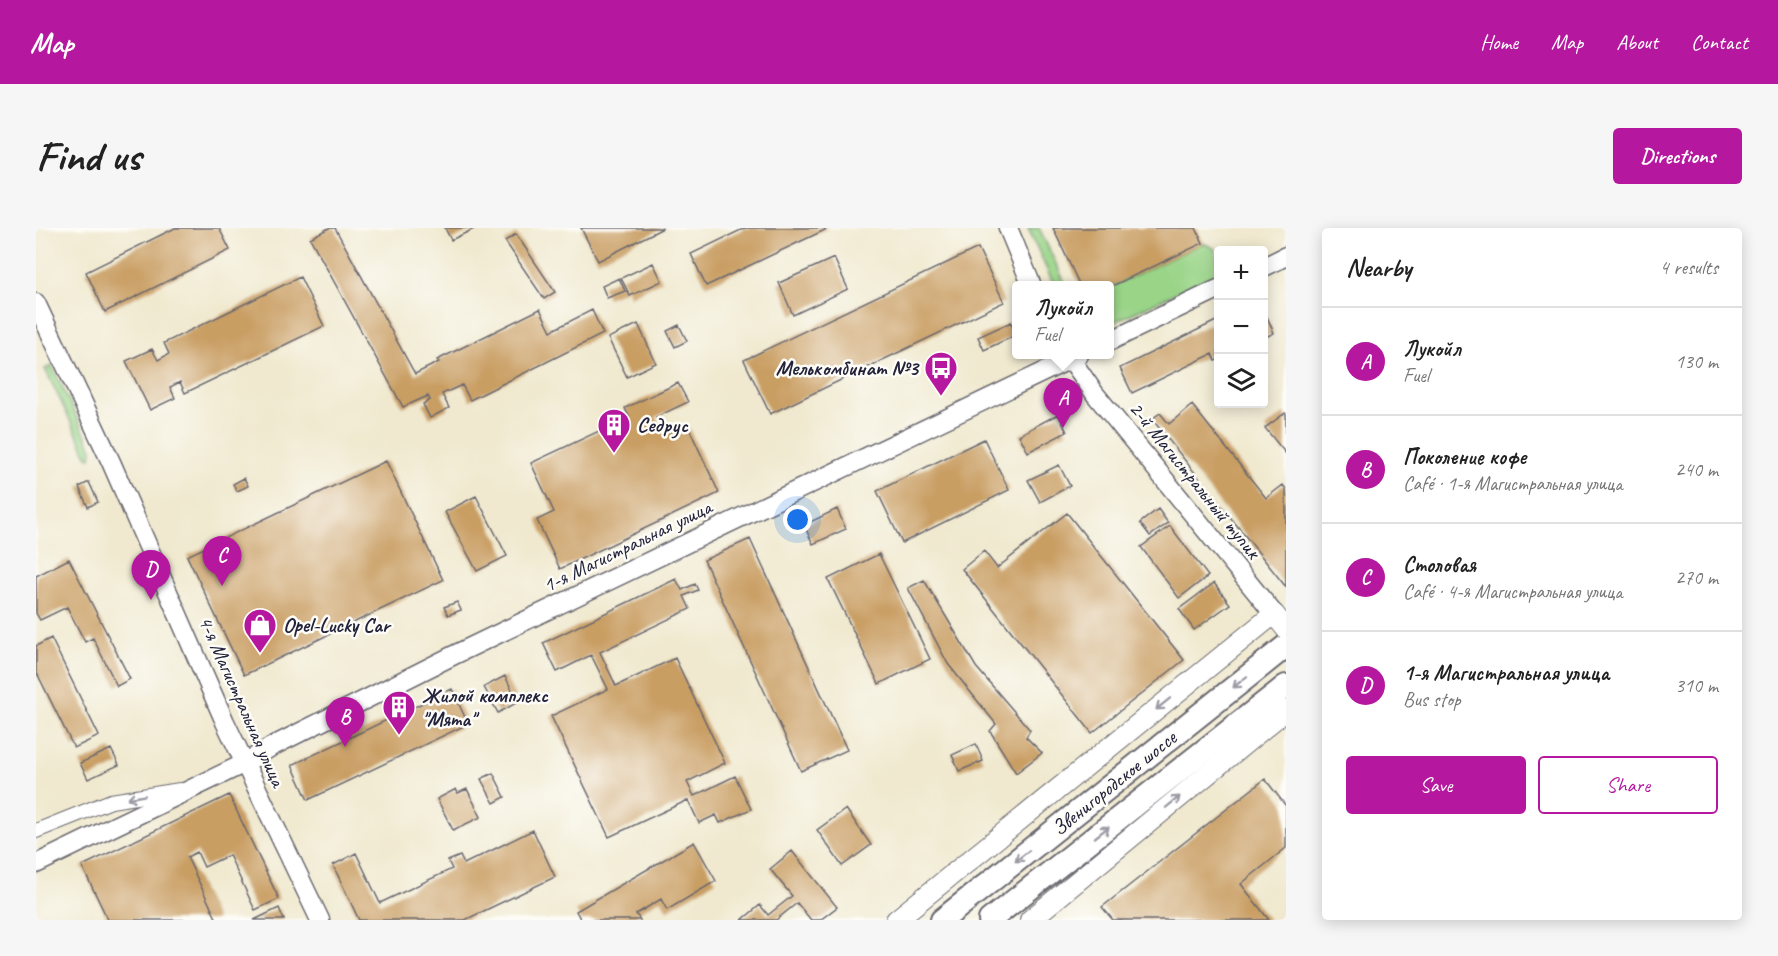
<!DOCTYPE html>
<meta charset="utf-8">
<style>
body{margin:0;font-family:Caveat,sans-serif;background:#f6f6f6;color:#222}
.controls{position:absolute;right:18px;top:18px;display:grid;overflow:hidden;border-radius:6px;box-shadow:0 3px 15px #0003}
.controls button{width:54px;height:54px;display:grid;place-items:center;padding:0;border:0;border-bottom:2px solid #e0e0e0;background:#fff;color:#222;font:30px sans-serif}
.you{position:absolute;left:762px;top:292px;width:21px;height:21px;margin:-15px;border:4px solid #fff;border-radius:50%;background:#1a73e8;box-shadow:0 0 0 9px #1a73e833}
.badge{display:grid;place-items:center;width:39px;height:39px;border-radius:50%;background:#b5179e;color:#fff;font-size:20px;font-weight:700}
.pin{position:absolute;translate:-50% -50px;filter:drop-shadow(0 2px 3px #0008)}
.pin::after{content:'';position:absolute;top:32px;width:21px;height:18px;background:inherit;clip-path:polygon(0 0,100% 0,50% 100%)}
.popup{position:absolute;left:976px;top:53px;width:102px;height:78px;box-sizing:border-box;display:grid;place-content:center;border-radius:6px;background:#fff;filter:drop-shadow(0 2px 4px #0005);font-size:20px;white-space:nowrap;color:#767676}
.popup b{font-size:22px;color:#222}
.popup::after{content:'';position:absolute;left:50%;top:100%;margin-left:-12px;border:12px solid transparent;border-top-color:#fff}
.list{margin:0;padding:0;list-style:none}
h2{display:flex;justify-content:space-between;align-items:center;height:78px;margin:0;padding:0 24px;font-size:26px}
h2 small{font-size:20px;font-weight:400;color:#767676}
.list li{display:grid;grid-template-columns:39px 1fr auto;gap:18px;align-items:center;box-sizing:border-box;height:108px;padding:0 24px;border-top:2px solid #e0e0e0}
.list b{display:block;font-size:22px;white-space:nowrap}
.list p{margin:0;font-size:20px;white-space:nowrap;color:#767676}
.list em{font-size:20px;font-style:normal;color:#767676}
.actions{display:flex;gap:12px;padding:18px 24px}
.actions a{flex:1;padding:14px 0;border:2px solid #b5179e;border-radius:6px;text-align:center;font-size:21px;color:#b5179e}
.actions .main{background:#b5179e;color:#fff}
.icon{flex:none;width:33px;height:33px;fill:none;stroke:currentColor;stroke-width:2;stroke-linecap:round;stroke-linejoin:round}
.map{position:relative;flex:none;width:1250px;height:692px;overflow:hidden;border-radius:6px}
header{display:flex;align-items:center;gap:36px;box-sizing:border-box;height:84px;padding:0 30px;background:#b5179e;color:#fff}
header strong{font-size:28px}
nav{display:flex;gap:33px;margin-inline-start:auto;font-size:21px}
.intro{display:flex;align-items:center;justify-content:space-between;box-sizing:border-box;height:144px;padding:0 36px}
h1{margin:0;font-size:42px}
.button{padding:15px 27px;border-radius:6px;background:#b5179e;color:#fff;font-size:21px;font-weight:700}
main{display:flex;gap:36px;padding:0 36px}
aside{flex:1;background:#fff;border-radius:6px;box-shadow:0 3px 15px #0003}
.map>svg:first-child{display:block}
.green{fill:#99d487;stroke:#5e7b61;stroke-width:1.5}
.building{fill:#c99e63}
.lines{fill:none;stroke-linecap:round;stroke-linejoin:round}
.minor-casing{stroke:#6a686f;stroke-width:16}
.tertiary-casing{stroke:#6a686f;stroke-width:21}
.secondary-casing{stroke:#6a686f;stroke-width:22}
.primary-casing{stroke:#6a686f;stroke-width:26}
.minor{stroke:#fff;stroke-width:14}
.tertiary{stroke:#fff;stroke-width:18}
.secondary{stroke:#fff;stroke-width:20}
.primary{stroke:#fff;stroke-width:22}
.oneway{stroke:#9c9ca7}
.labels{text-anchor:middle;stroke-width:5;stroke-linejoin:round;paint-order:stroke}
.poi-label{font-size:21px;font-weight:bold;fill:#22223b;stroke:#fdfcf7;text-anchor:start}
.street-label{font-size:21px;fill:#22223b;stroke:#fdfcf7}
</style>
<header>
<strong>Map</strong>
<nav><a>Home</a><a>Map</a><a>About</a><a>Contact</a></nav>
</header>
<div class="intro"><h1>Find us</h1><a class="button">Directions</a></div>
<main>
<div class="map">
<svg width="1250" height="692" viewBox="0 0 1250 692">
<rect width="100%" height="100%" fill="#fdfcf7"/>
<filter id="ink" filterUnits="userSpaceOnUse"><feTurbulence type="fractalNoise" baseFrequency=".0167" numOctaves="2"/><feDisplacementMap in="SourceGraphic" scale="12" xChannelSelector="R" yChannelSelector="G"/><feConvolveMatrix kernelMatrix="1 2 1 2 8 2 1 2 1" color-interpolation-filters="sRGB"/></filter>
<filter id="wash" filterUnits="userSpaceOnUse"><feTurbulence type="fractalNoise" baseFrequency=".008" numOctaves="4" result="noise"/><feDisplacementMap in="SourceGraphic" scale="24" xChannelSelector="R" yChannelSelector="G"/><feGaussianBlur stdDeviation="1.35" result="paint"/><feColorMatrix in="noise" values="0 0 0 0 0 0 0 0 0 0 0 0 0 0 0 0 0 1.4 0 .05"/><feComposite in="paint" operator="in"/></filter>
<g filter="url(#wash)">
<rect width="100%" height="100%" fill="#f0e9cf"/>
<!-- green -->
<path class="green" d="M992,0h11l27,57h-12z
M1167,15l11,5 4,9v16l-108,51v-37z
M16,138l37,76 3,7 -1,9 -3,-1 -43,-88z"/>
<g id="blocks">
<!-- building -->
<path class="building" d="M139,0h44l11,22 -125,62 -19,-40z
M293,0h6l80,146 24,-12 -2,-2 103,-51 11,22 41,-21 11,24 -133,66 -8,-15 -20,9 7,14 -19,10 -7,-14 7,-4 -2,-4 -25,11 -93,-169z
M409,0h31l-25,12z
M545,0h82l-65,33z
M709,0h84l-123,58 -15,-32z
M1017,0h143l7,15 -93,44 -30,-1z
M480,6l39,58 -11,7 -39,-58z
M942,20l26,54 -234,112 -26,-54z
M798,30l14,31 -55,26 -14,-32z
M617,35l9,18 -32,15 -9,-18z
M264,49l24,49 -139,67 -5,-11 -10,5 5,11 -25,12 -24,-49 26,-12 6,11 11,-6 -5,-11z
M583,50l6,13 -18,7 -5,-12z
M1228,82l10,23 -10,5z
M1182,92v40l-3,1 -3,-7 -80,39 -12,-25z
M975,94l5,13 -32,15 -6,-13z
M602,96l18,39 -29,14 -19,-39z
M643,97l8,16 -12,6 -8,-16z
M642,155l10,19 -32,15 8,17 23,-10 32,69 -159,76 -23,-49 17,-8 -23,-49 98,-46 -4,-9z
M1156,177l74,93 17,-13 3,4v98l-134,-168 8,-6 9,11z
M1249,185l1,1v40l-21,-26z
M1022,186l9,18 -39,20 -9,-17z
M948,211l25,51 -107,53 -25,-52z
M350,233l57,119 -199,95 -57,-119z
M1023,237l11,21 -30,16 -12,-22z
M208,250l4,8 -11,5 -4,-7z
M53,254l9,20 -10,5 -9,-20z
M440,268l31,60 -30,15 -32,-59z
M801,281l9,20 -33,15 -9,-19z
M1122,281l10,14 -18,13 -10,-13z
M1031,285l117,147 -92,73 -130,-164 22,-18 13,17z
M1134,298l38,50 -29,22 -38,-51z
M714,311l97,211 -46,21 -97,-211z
M843,326l51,105 -51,25 -51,-105z
M33,331l61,120 -13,7 -24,-48 -8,4 -18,-35 -27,13 -4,-7v-37z
M640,351l6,11 13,-6 3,6 -14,6 6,13 -90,43 16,34 59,-28 50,105 -38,19 7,14 41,-20 16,33 -31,14 -4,-8 -17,8 -11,-23 -79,37 -58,-121 57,-27 -17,-34 -34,17 -14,-29z
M888,352l52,87 54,63 -4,7 16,16 -26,20 -26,-42 6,-7 -48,-60 -40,-76z
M1178,355l16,21 -36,26 -15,-21z
M421,374l4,8 -13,5 -4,-8z
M15,410l48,98 -25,12 -38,-77v-25z
M469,448l13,26 -20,11 -14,-26z
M416,461l16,35 -160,76 -16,-35z
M940,516l7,17 -24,10 -7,-16z
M75,521l8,16 -31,14 -8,-16z
M457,545l12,24 -11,6 -13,-24z
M1229,551l21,27v42l-45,36 28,36h-156l-11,-13z
M420,561l2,4 9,-4 14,28 -28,13 -16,-31z
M193,567l50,104 -24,11 -26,-55 -25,12 -7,-15 -10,5 30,63h-109l-26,-54z
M810,581l25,36 -29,21 -25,-36z
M497,602l22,47 -90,43h-106l-26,-55 23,-12 24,50 72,-34 -4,-8 12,-5 4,8z
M658,614l22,39 -49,29 -6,-11 -25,15 4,6h-59l-5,-9z
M756,623l45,56 -17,13h-9l-14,-17 -21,17h-34l18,-15 8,10 24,-19 -22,-27z
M243,680l5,12h-30z"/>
</g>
</g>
<g filter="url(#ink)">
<use href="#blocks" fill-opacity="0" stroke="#6a686f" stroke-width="1.5"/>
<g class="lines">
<!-- minor casing -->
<g class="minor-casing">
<path id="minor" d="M0,603l75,-30 69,-11"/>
</g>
<!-- tertiary casing -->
<g class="tertiary-casing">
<path id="tertiary" d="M972,0l24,58
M1228,39l22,-11
M0,75l75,159 114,260 95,198
M1074,113l108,-52
M1032,127l27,39 179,220
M0,636l209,-101 26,-16 183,-92 625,-300"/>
</g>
<!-- secondary casing -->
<g class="secondary-casing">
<path id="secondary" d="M860,692l378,-306 12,15
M994,692l256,-210"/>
</g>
<!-- primary casing -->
<g class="primary-casing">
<path id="primary" d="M906,692l344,-274
M954,692l296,-234"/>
</g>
<!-- minor -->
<use href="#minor" class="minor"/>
<!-- tertiary -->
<use href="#tertiary" class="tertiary"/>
<!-- secondary -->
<use href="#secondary" class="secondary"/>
<!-- primary -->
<use href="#primary" class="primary"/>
</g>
<!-- one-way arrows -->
<defs><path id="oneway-shaft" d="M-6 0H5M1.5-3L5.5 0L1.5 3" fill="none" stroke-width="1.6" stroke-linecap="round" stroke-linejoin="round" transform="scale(1.5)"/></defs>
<g class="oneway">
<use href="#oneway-shaft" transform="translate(1204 454) rotate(141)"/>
<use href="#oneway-shaft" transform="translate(1127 476) rotate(141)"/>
<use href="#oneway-shaft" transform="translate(100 569) rotate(170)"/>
<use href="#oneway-shaft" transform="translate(1137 574) rotate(-39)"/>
<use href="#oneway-shaft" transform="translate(1066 604) rotate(-38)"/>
<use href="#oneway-shaft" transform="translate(986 628) rotate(141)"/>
</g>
</g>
<!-- icons -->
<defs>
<g id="bus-pin" transform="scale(1.725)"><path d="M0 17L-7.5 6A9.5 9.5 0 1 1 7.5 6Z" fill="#b5179e" stroke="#fdfcf7"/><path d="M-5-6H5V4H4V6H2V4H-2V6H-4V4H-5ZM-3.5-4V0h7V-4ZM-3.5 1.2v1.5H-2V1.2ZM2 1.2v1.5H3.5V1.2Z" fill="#fff"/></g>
<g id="building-pin" transform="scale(1.725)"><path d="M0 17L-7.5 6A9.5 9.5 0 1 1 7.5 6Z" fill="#b5179e" stroke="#fdfcf7"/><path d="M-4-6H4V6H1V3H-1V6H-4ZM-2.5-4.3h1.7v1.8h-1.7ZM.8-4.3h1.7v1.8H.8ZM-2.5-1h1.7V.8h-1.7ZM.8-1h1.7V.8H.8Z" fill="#fff"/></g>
<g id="shop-pin" transform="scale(1.725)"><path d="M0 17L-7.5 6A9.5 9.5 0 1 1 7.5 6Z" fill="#b5179e" stroke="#fdfcf7"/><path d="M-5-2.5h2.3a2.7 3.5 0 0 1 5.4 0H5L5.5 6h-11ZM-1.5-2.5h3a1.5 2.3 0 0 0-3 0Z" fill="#fff"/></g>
</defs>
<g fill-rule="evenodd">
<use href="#bus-pin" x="905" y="140"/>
<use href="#building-pin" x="578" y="197"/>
<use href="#shop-pin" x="224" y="397"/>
<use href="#building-pin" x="363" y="479"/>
</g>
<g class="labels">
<!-- poi labels -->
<g class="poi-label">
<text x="882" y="147" text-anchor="end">Мелькомбинат №3</text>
<text x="601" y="204">Седрус</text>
<text x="247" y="404">Opel-Lucky Car</text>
<text x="386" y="474">Жилой комплекс<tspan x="386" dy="24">"Мята"</tspan></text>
</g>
<!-- street labels -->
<g class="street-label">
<text transform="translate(1159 252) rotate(51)" y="7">2-й Магистральный тупик</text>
<text transform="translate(591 318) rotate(-26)" y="7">1-я Магистральная улица</text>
<text transform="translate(206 473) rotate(66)" y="7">4-я Магистральная улица</text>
<text transform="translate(1078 555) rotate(-39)" y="7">Звенигородское шоссе</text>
</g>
</g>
</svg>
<div class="controls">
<button>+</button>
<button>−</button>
<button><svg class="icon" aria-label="layers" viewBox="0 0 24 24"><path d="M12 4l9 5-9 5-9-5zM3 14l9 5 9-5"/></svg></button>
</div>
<div class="you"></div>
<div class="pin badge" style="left:1027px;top:200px">A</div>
<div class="popup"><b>Лукойл</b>Fuel</div>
<div class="pin badge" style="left:309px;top:519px">B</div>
<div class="pin badge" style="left:186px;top:358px">C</div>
<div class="pin badge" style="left:115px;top:372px">D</div>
</div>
<aside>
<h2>Nearby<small>4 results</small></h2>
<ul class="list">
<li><span class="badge">A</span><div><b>Лукойл</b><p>Fuel</p></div><em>130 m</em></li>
<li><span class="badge">B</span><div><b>Поколение кофе</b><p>Café · 1-я Магистральная улица</p></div><em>240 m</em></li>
<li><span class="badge">C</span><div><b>Столовая</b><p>Café · 4-я Магистральная улица</p></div><em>270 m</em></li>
<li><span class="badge">D</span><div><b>1-я Магистральная улица</b><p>Bus stop</p></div><em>310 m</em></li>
</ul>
<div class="actions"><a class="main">Save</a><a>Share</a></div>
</aside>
</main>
